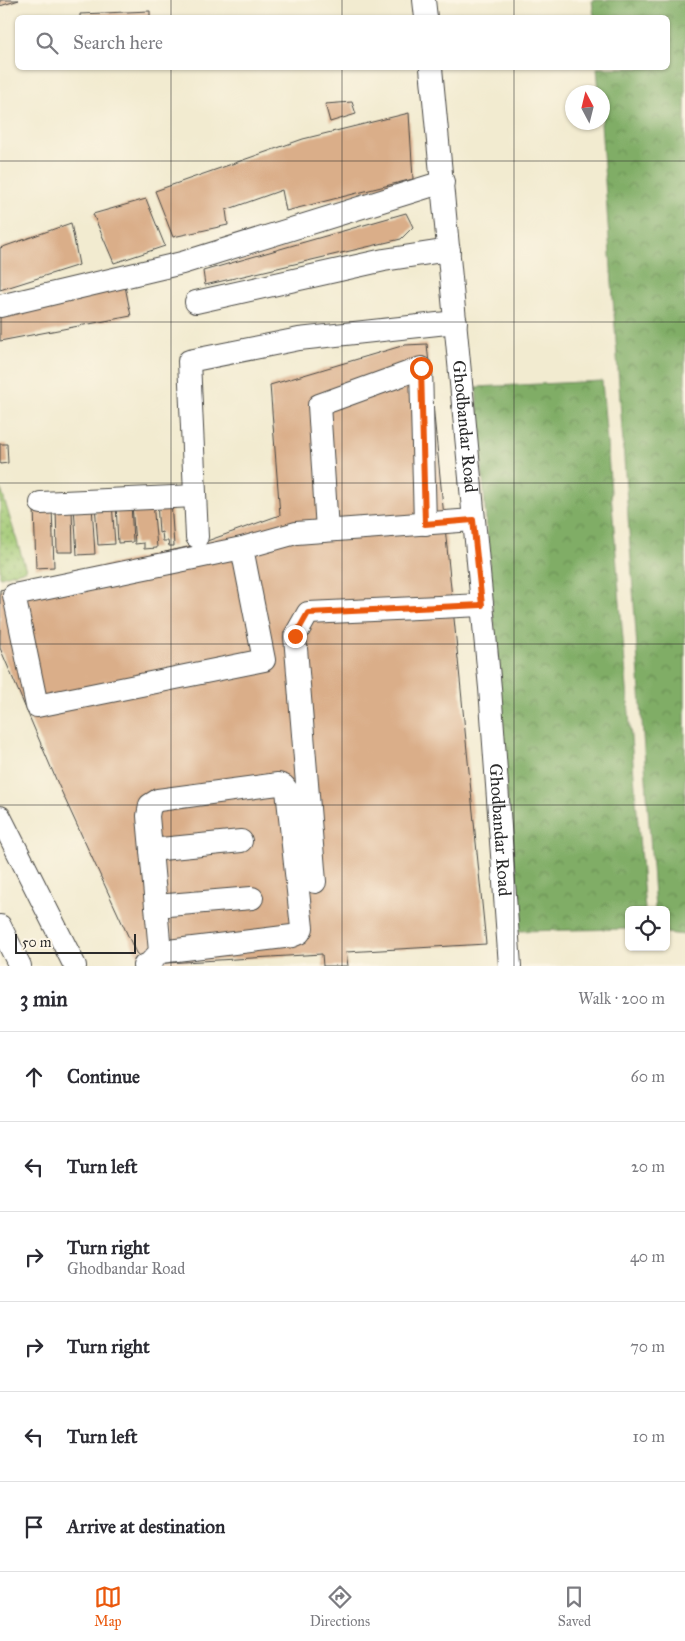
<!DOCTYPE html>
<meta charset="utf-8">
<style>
body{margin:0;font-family:"IM FELL Great Primer",serif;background:#f2f2f3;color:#2b2b33}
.controls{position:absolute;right:15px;bottom:15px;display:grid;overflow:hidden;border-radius:8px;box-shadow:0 1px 4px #0004}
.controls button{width:45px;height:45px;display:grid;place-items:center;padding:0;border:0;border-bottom:1px solid #e1e1e2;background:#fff;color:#2b2b33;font:25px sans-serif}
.compass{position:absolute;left:565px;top:85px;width:45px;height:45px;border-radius:50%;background:#fff;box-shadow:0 1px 4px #0004;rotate:353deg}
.scale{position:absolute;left:15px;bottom:12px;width:121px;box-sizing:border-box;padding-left:5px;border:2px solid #2b2b2b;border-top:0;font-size:14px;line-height:18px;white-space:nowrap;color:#2b2b2b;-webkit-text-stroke:4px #fcf5e5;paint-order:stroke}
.stop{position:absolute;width:15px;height:15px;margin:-11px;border:4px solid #ea580c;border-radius:50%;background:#fff}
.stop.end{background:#ea580c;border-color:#fff;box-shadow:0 1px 5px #0008}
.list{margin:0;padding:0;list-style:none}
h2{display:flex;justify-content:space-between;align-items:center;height:65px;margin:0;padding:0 20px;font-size:21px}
h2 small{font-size:16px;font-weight:400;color:#7c7c81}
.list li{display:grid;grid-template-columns:32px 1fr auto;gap:15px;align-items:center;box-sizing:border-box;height:90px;padding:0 20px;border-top:1px solid #e1e1e2}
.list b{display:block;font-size:19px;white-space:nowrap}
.list p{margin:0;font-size:16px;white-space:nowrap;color:#7c7c81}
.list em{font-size:16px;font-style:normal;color:#7c7c81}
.icon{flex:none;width:28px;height:28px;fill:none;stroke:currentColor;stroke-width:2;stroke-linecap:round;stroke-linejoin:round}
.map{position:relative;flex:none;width:685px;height:966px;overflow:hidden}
.search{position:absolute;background:#fff;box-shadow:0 1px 4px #0004;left:15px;right:15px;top:15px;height:55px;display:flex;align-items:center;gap:12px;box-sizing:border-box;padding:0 18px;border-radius:8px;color:#7c7c81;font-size:19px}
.sheet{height:605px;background:#fff}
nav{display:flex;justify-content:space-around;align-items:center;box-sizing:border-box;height:70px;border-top:1px solid #e1e1e2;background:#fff;font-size:14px;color:#7c7c81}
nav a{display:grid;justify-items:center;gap:2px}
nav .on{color:#ea580c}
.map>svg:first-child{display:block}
.grass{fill:url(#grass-dots);stroke:#667a50}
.forest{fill:url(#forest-crowns);stroke:#566c48}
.building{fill:#daae89}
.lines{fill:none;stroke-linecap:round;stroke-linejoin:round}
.minor-casing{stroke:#494844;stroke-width:24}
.minor{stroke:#fff;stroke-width:22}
.route{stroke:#ea580c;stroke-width:6}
.grid{fill:none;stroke:#2b2b2b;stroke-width:1;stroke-opacity:0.55}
.labels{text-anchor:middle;stroke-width:5;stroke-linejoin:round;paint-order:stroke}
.street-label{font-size:18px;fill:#2b2b2b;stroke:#fcf5e5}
</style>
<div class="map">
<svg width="685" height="966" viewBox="0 0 685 966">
<defs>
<pattern id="grass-dots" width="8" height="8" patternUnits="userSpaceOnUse" patternTransform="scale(1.25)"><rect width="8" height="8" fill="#a1c975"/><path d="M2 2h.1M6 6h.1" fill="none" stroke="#83a360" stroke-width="1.8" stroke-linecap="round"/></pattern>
<pattern id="forest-crowns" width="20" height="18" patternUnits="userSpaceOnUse" patternTransform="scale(1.25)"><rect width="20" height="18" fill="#80ad66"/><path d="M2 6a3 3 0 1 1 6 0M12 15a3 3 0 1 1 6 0" fill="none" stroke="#698d54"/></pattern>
</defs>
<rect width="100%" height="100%" fill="#fcf5e5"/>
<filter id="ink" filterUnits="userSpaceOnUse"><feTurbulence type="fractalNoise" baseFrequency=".02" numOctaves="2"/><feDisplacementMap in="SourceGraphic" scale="10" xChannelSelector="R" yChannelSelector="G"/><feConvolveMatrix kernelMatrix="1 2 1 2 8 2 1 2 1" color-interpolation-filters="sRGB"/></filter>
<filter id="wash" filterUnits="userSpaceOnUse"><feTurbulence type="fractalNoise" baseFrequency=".0096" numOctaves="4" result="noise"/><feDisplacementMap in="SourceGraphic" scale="20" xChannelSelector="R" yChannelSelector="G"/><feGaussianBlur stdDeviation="1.12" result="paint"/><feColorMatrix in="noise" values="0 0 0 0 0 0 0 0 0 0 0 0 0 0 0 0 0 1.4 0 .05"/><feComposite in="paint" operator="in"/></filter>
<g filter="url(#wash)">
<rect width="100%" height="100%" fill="#f2ebd0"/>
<!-- grass -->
<path class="grass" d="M0,486l26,84 -26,7z"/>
<!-- forest -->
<path class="forest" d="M592,0h93v935l-19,-2v-23h-11l-54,-787 1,-1v-30h-3l-2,-24h71v-50l-74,-1z
M602,381l43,529h-16v19l-112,2 -41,-544z"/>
<g id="blocks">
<!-- building -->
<path class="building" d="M0,0h19l-19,6z
M150,11v7h-70v-4z
M352,102l4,12 -26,8 -5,-18z
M409,113l4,66 -127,32 -4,-21 -56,20 2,15 -55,12 -18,-46 148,-52z
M146,199l19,47 -51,17 -21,-49z
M406,213l7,14 -12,12 -196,46 -2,-14z
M71,223l8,42 -79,25v-42z
M125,286l6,30 -131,25v-27z
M427,344l59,600 -140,8 2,14h-25l-1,-12 -173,10 -13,-11 -78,-169 -58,-136v-58l196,-45 84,-30 -10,-130 135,-40z
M0,444h7l1,19 -8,1z
M171,501l3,45h-5l-1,-5h-5l-1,-9 -3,1 -2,-31z
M153,502l4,46 -13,1v-6l-9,1 -3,-40z
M112,503l3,41 -17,1 -3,-41z
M131,503l2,39 -15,1 -2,-39z
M92,505l3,49 -18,1 -3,-49z
M56,506h16l1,46h-16z
M52,507l2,60 -18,1 -2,-60z"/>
</g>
</g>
<g filter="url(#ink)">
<use href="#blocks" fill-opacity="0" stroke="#494844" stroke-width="1"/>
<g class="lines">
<!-- minor casing -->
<g class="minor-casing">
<g id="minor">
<path d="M424,0l2,18"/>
<path id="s1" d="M431,68l59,620 20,278"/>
<path d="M196,302l188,-42 65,-10"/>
<path d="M0,306l182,-43 261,-81"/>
<path d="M41,503l154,-7"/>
<path d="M327,530l-8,-125 102,-37 4,156"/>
<path d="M197,537l-8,-176 110,-22 157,-17"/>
<path d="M242,548l22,112 -227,46 -23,-111 228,-47 54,-15 177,-13"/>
<path d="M0,817l75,149"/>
<path d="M151,850l90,-9"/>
<path d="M315,882l-20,-246 13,-23 174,-8"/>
<path d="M156,906l96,-8"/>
<path d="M0,926l20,40"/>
<path d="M144,966l5,-2 11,-12 132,-16 7,-3 3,-5 -15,-138 -3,-4 -6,-2 -120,16 -8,5 -2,11 12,136"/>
</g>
</g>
<!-- minor -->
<use href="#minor" class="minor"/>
</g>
</g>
<g class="lines" filter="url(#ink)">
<!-- route -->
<path class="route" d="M295,636l13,-23 174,-8 -9,-85 -48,4 -4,-156"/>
</g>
<!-- grid -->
<path class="grid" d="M171,0v18M342,0v18M514,0v18M171,68v898M342,68v898M514,68v898M0,161h685M0,322h685M0,483h685M0,644h685M0,805h685"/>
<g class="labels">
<!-- street labels -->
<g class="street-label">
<text dy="6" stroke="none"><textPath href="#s1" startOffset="360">Ghodbandar Road</textPath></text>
<text dy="6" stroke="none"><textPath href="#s1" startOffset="765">Ghodbandar Road</textPath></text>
</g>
</g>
</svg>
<div class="controls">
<button><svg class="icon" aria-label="locate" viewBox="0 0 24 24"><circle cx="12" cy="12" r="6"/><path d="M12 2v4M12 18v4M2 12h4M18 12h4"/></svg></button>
</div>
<svg class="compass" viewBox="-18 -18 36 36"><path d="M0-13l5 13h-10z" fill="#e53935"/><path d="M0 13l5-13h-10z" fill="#7c7c81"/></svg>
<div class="scale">50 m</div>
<div class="stop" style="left:421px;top:368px"></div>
<div class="stop end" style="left:295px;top:636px"></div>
<div class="search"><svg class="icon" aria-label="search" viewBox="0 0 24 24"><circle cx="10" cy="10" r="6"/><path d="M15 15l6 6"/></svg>Search here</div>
</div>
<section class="sheet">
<h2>3 min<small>Walk · 200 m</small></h2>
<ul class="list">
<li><svg class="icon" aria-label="ahead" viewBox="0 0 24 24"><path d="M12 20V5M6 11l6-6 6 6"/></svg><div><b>Continue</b></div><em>60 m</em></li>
<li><svg class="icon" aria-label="left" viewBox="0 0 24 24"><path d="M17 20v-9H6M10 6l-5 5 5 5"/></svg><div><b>Turn left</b></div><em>20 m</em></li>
<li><svg class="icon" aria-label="right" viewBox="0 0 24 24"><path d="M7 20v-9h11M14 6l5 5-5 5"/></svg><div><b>Turn right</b><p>Ghodbandar Road</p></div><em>40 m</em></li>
<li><svg class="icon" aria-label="right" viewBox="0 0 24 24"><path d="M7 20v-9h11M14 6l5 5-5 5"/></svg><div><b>Turn right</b></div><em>70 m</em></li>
<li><svg class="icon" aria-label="left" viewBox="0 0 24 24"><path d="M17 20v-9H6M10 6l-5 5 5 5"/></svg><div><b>Turn left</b></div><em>10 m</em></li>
<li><svg class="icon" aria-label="arrive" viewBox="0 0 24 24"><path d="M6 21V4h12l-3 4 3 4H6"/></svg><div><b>Arrive at destination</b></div></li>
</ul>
</section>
<nav>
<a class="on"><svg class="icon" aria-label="map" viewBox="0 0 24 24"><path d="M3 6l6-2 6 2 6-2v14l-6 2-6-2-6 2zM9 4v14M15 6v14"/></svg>Map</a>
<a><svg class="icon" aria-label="directions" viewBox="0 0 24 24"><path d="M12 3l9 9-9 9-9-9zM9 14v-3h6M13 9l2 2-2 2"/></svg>Directions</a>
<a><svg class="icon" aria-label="saved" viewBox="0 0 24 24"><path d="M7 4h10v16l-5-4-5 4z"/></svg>Saved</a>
</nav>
